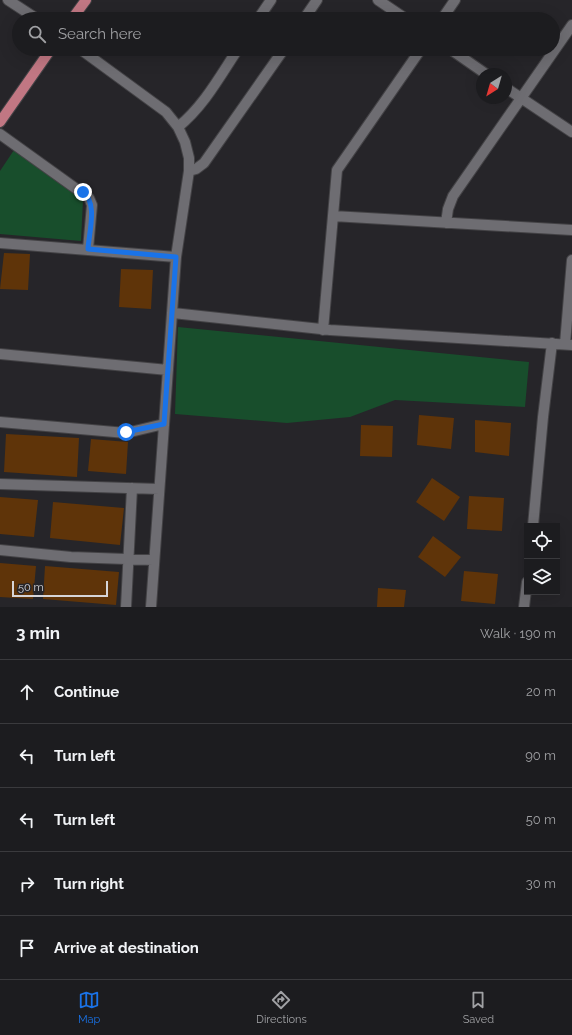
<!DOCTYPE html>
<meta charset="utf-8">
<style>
body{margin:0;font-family:Raleway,sans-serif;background:#252528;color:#f1f3f6}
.controls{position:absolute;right:12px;bottom:12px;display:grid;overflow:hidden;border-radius:0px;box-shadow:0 4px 16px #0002}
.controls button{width:36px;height:36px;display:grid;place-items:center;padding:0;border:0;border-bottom:1px solid #3a3a3d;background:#1c1c1f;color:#f1f3f6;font:20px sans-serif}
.compass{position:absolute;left:476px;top:68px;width:36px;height:36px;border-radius:50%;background:#1c1c1f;box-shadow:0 4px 16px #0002;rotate:217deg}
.scale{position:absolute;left:12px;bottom:10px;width:96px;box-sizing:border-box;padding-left:4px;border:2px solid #d6d5d8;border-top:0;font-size:11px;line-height:14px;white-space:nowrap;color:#d6d5d8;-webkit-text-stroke:3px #262529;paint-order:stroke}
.stop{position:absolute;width:12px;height:12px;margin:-9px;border:3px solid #1a73e8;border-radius:50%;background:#fff}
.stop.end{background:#1a73e8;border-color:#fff;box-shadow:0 1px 4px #0008}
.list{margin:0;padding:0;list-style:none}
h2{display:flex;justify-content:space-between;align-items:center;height:52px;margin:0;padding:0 16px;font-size:17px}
h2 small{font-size:13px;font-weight:400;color:#a0a1a4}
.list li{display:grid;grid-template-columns:26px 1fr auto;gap:12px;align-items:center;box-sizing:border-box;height:64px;padding:0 16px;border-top:1px solid #3a3a3d}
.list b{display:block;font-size:15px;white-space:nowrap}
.list em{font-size:13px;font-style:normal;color:#a0a1a4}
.icon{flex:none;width:22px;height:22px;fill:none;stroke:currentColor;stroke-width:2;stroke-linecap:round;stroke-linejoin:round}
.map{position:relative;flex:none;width:572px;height:607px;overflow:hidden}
.search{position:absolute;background:#1c1c1f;box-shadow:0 4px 16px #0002;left:12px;right:12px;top:12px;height:44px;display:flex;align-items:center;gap:10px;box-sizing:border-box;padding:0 14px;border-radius:22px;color:#a0a1a4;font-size:15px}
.sheet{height:372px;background:#1c1c1f}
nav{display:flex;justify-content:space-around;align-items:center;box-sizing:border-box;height:56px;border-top:1px solid #3a3a3d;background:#1c1c1f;font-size:11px;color:#a0a1a4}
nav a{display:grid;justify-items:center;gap:2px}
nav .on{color:#1a73e8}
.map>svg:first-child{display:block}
.green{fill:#184e2c}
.building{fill:#5f3409}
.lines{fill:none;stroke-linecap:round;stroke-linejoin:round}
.minor-casing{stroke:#434245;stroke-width:12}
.major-casing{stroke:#434245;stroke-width:12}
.minor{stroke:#6e6d72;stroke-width:10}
.major{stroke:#c17783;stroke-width:10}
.route{stroke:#1a73e8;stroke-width:5}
</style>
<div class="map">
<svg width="572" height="607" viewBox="0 0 572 607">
<rect width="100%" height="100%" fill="#262529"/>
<!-- green -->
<path class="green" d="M14,150l69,50 -2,41 -81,-7v-63z
M178,327l351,35 -4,45 -130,-7 -45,17 -63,6 -112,-9z"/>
<!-- building -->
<path class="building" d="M4,253l26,1 -2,36 -28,-1z
M121,269l32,1 -2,39 -32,-2z
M419,415l35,3 -3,31 -34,-4z
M475,420l36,3 -2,33 -34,-4z
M361,425l32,1 -1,31 -32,-1z
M6,434l73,4 -2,39 -73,-5z
M91,439l37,3 -2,32 -38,-3z
M432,478l28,19 -16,24 -28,-19z
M469,496l35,2 -2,33 -35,-2z
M0,497l38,3 -4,37 -34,-3z
M53,502l71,6 -4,37 -70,-7z
M433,536l28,21 -16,20 -27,-20z
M0,563l36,3 -3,33 -33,-2z
M45,566l74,6 -3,33 -73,-6z
M464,571l34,3 -3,30 -34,-3z
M378,588l28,2 -2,17h-27z"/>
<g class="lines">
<!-- minor casing -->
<g class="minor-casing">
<path id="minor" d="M8,0l29,19
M378,0l28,19
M258,19l13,-19
M304,19l13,-19
M442,19l13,-19
M80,49l86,63 12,15 7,15 4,16v13l-13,86 -25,350
M450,49l36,25
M506,88l66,44
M178,127c26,-21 42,-51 60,-78
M0,134l89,64 3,7 -4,44
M189,171l7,-2 8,-6 80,-114
M333,216l239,14
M446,223l2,-14 5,-13 119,-171
M0,243l176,14
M173,313l157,17 242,15
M323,330l14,-160 84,-121
M565,344l7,-84
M0,354l168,16
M0,422l126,11 38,-9
M0,484l159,5
M533,526l10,-109 9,-74
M0,550l71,7 82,3
M126,607l6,-119
M524,607l3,-25"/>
</g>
<!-- major casing -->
<g class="major-casing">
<path id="major" d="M72,19l14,-19
M0,122l51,-73"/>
</g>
<!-- minor -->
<use href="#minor" class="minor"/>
<!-- major -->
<use href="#major" class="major"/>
</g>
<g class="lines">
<!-- route -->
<path class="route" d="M83,192c15,11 6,40 5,57l88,8 -12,167 -38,8"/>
</g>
</svg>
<div class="controls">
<button><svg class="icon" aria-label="locate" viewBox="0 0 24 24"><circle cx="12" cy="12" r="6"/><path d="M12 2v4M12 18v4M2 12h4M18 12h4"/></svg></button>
<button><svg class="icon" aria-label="layers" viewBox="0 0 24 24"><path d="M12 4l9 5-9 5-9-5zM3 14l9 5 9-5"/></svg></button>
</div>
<svg class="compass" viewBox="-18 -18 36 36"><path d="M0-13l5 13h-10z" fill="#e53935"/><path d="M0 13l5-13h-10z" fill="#a0a1a4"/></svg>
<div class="scale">50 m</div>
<div class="stop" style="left:126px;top:432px"></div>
<div class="stop end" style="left:83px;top:192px"></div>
<div class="search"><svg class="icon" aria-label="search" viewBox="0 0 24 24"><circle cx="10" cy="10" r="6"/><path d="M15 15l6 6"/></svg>Search here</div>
</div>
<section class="sheet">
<h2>3 min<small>Walk · 190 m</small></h2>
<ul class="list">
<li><svg class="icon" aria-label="ahead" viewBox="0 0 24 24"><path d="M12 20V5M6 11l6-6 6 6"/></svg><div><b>Continue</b></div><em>20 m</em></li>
<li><svg class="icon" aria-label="left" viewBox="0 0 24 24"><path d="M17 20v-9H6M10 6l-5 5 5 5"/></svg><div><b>Turn left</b></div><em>90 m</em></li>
<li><svg class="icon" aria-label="left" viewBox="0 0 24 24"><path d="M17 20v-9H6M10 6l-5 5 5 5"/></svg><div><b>Turn left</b></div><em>50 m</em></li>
<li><svg class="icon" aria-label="right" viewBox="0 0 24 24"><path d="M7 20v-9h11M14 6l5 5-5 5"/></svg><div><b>Turn right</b></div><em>30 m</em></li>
<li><svg class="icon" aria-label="arrive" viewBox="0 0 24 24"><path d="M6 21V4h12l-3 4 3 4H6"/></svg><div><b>Arrive at destination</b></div></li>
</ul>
</section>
<nav>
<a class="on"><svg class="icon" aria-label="map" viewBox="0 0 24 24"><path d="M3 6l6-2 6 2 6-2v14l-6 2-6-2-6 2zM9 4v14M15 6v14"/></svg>Map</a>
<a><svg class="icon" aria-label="directions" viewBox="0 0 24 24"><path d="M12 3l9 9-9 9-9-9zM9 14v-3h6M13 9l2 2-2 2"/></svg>Directions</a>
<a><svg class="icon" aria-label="saved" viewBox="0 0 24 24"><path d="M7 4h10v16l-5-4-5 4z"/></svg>Saved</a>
</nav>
